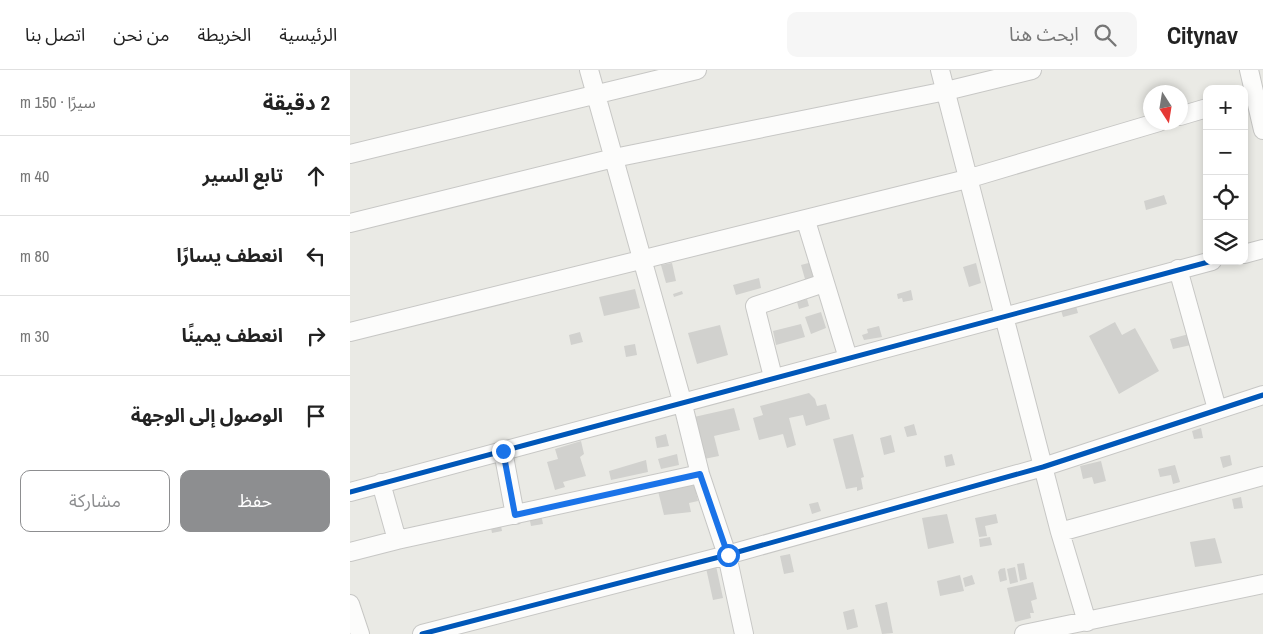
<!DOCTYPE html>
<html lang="ar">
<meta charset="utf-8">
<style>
body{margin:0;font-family:"Archivo Narrow","Noto Sans Arabic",sans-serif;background:#f6f6f6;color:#222;direction:rtl}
.controls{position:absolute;right:15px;top:15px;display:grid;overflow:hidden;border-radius:10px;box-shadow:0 2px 8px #0003}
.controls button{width:45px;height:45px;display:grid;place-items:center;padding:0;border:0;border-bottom:1px solid #e0e0e0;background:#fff;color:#222;font:25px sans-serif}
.compass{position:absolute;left:793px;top:15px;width:45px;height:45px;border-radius:50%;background:#fff;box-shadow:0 2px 8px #0003;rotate:168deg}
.stop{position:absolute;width:15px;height:15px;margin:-11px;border:4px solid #1a73e8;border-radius:50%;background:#fff}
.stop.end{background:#1a73e8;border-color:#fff;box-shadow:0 1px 5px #0008}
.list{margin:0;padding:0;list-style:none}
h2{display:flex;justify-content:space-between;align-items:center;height:65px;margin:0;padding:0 20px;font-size:21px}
h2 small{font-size:16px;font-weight:400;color:#767676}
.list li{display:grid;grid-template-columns:32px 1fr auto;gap:15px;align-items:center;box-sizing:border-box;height:80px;padding:0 20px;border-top:1px solid #e0e0e0}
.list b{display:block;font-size:19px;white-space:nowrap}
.list em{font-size:16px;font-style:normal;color:#767676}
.actions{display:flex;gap:10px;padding:15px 20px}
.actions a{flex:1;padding:11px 0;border:1px solid #8d8e90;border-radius:10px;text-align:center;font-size:18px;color:#8d8e90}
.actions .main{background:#8d8e90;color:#fff}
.icon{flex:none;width:28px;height:28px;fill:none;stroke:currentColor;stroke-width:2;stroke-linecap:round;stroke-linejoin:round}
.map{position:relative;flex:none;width:913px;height:564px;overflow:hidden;direction:ltr}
header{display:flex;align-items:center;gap:30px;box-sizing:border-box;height:70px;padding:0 25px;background:#fff;border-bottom:1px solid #e0e0e0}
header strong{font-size:24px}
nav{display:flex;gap:28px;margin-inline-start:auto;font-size:18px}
.search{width:350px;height:45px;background:#f6f6f6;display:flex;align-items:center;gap:12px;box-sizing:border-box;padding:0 18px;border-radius:10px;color:#767676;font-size:19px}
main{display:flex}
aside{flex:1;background:#fff}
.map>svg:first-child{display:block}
.building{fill:#d1d1ce}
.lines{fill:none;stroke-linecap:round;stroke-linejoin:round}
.minor-casing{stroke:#c7c7c5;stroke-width:20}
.minor{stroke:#fcfcfb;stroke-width:18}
.cycleway-casing{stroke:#fff;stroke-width:8}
.cycleway{stroke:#0057b8;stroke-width:5}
.route{stroke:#1a73e8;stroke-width:6}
</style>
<header>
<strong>Citynav</strong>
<div class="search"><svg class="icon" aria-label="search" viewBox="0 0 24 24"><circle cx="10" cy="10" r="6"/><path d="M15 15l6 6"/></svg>ابحث هنا</div>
<nav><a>الرئيسية</a><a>الخريطة</a><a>من نحن</a><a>اتصل بنا</a></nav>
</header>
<main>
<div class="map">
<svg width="913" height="564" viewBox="0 0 913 564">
<rect width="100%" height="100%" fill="#eaeae5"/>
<!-- building -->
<path class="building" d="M814,125l3,9 -21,6 -2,-9z
M466,191l6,21 -15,4 -6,-21z
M322,193l4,18 -10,2 -5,-18z
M626,193l5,20 -12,4 -6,-20z
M409,208l2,10 -25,7 -3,-10z
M285,219l5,19 -36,8 -5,-19z
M561,220l2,10 -10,2 -1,-4 -4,1 -1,-5z
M332,221l1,3 -9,3 -1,-3z
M457,229l2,7 -10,3 -2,-7z
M726,236l2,7 -15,4 -2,-7z
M471,242l5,16 -15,6 -6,-17z
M765,252l7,13 13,-7 24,43 -40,23 -30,-58z
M451,254l4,13 -29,8 -3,-14z
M370,255l8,30 -31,9 -9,-31z
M529,256l3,11 -18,3 -2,-5 6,-2 -1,-4z
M230,262l3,10 -12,3 -2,-10z
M839,264l2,11 -18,4 -3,-10z
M285,274l2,11 -11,2 -2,-11z
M459,323l6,6 2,7 9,-2 4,15 -24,7 -3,-11 -14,3 7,27 -9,3 -4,-14 -24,6 -6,-22 10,-3 -3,-9z
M384,338l6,22 -26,6 5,20 -15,3 -10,-42z
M564,354l3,11 -10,2 -3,-10z
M851,358l2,10 -9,1 -2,-8z
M316,364l3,12 -12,2 -2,-11z
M503,364l11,43 -3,1 2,11 -6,2v-4l-11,2 -13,-50z
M541,365l4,17 -11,3 -4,-17z
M231,371l3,13 -4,3 6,19 -23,6 2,5 -10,3 -8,-28 11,-3 -3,-10z
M327,384l2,11 -18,4 -3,-10z
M602,384l3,11 -9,2 -2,-11z
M880,385l2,10 -9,3 -3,-11z
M296,390l2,12 -37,8 -2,-9z
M751,391l5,20 -12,3 -2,-7 -9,2 -3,-13z
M825,395l5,17 -7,2 -2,-9 -11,2 -2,-8z
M344,413l4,18 -9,2 2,9 -27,3 -6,-24z
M891,427l2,11 -9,1 -2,-10z
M468,432l3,9 -9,3 -3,-10z
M191,444l2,10 -12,2 -2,-10z
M597,444l7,29 -26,6 -6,-31z
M646,444l2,9 -13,3 2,10 -8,1 -4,-19z
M150,451l2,10 -10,2 -2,-10z
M640,467l2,8 -12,2 -1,-8z
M865,468l7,25 -27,4 -5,-25z
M440,484l4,18 -10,2 -4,-18z
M674,493l3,16 -7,2 -3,-17z
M366,496l7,32 -10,2 -7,-32z
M665,497l3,15 -8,2 -3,-15z
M655,498l2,12 -7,2 -2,-10 2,-3z
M610,505l4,16 -24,5 -3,-15z
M622,505l3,9 -10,3 -2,-9z
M683,512l4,17 -6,2 3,12h-4l1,5 -16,4 -8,-34z
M537,532l6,31 -11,1 -7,-29z
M504,539l4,18 -11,3 -4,-18z"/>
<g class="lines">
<!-- minor casing -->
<g class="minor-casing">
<path id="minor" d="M239,0l93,331 18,73 27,81 17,79
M590,0l120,462 27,90
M899,0l14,60
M830,46l27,-8
M0,84l347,-84
M456,151l42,137
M0,153l264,-65 332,-67 86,-21
M894,184l19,-5
M828,199l39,140
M0,262l617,-153 192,-57
M423,307l-18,-71 69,-23
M153,381l12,64
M31,413l16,57
M0,422l862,-231
M710,462l203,-56
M0,482l47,-12 303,-66
M0,534l10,30
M72,564l305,-79 316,-88 220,-72
M674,564l239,-50"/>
</g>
<!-- minor -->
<use href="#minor" class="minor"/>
<!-- cycleway casing -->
<g class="cycleway-casing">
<path id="cycleway" d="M0,422l862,-231
M72,564l305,-79 316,-88 220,-72"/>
</g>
<!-- cycleway -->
<use href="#cycleway" class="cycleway"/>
</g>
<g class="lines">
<!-- route -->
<path class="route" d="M153,381l12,64 185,-41 28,81"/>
</g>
</svg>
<div class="controls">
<button>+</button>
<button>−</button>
<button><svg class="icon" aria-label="locate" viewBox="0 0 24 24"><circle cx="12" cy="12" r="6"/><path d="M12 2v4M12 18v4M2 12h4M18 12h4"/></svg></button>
<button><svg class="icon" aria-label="layers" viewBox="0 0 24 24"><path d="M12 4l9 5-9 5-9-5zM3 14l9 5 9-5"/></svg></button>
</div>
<svg class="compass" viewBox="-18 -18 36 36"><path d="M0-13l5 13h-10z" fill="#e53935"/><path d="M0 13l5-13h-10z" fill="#767676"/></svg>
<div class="stop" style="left:378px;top:485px"></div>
<div class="stop end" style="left:153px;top:381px"></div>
</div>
<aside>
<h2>2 دقيقة<small>سيرًا · 150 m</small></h2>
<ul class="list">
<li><svg class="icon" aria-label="ahead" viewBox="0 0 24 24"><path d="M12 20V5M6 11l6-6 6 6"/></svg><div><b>تابع السير</b></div><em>40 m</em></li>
<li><svg class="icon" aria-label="left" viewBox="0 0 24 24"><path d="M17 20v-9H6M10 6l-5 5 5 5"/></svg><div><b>انعطف يسارًا</b></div><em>80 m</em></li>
<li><svg class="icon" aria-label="right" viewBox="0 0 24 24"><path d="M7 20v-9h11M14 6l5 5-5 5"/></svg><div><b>انعطف يمينًا</b></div><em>30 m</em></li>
<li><svg class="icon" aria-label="arrive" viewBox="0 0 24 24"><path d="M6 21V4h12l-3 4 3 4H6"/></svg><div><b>الوصول إلى الوجهة</b></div></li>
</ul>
<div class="actions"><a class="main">حفظ</a><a>مشاركة</a></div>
</aside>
</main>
